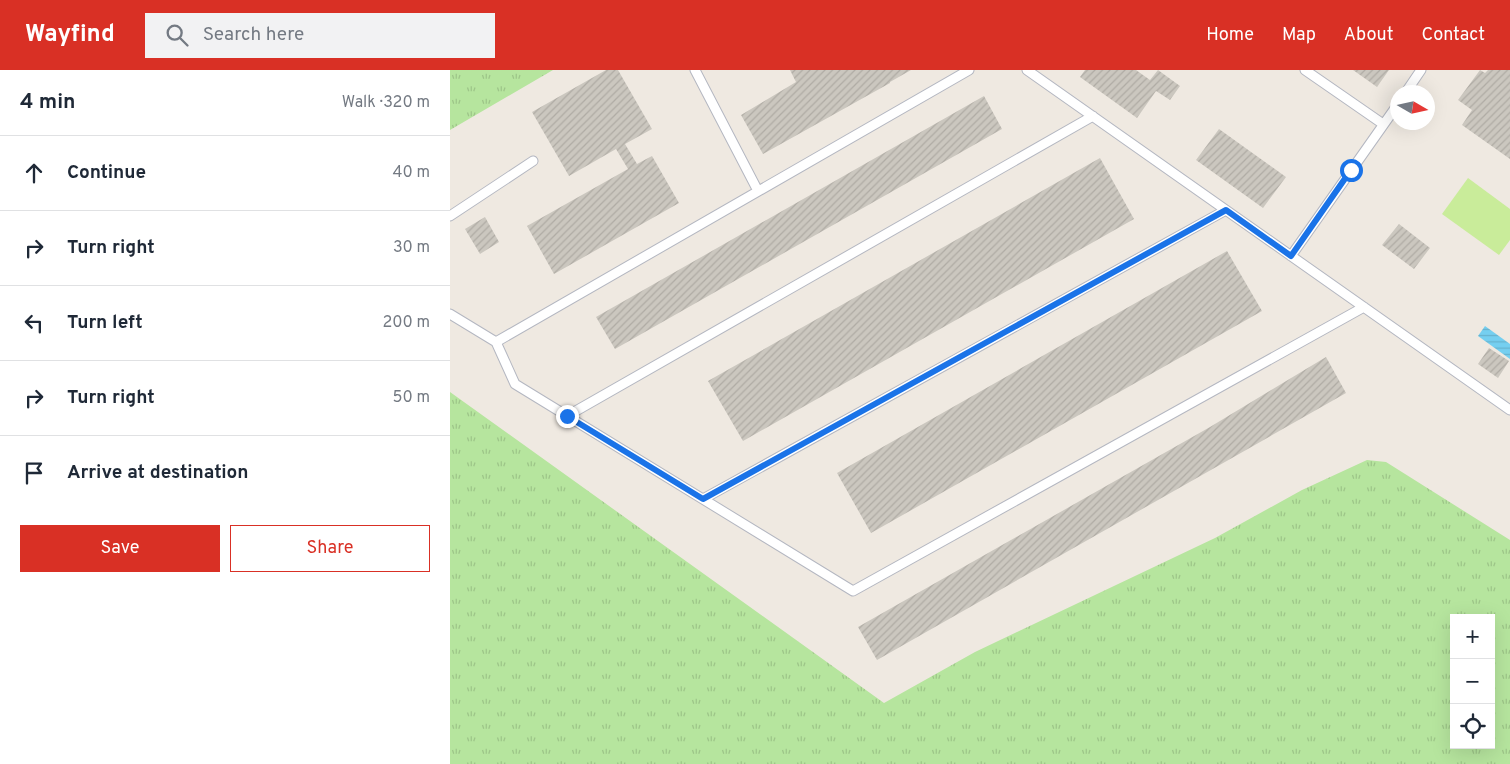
<!DOCTYPE html>
<meta charset="utf-8">
<style>
body{margin:0;font-family:Overpass,sans-serif;background:#f2f2f3;color:#1f2937}
.controls{position:absolute;right:15px;bottom:15px;display:grid;overflow:hidden;border-radius:0px;box-shadow:0 5px 20px #0002}
.controls button{width:45px;height:45px;display:grid;place-items:center;padding:0;border:0;border-bottom:1px solid #e0e1e3;background:#fff;color:#1f2937;font:25px sans-serif}
.compass{position:absolute;left:940px;top:15px;width:45px;height:45px;border-radius:50%;background:#fff;box-shadow:0 5px 20px #0002;rotate:99deg}
.stop{position:absolute;width:15px;height:15px;margin:-11px;border:4px solid #1a73e8;border-radius:50%;background:#fff}
.stop.end{background:#1a73e8;border-color:#fff;box-shadow:0 1px 5px #0008}
.list{margin:0;padding:0;list-style:none}
h2{display:flex;justify-content:space-between;align-items:center;height:65px;margin:0;padding:0 20px;font-size:21px}
h2 small{font-size:16px;font-weight:400;color:#747a83}
.list li{display:grid;grid-template-columns:32px 1fr auto;gap:15px;align-items:center;box-sizing:border-box;height:75px;padding:0 20px;border-top:1px solid #e0e1e3}
.list b{display:block;font-size:19px;white-space:nowrap}
.list em{font-size:16px;font-style:normal;color:#747a83}
.actions{display:flex;gap:10px;padding:15px 20px}
.actions a{flex:1;padding:11px 0;border:1px solid #d93025;border-radius:0px;text-align:center;font-size:18px;color:#d93025}
.actions .main{background:#d93025;color:#fff}
.icon{flex:none;width:28px;height:28px;fill:none;stroke:currentColor;stroke-width:2;stroke-linecap:round;stroke-linejoin:round}
.map{position:relative;flex:none;width:1060px;height:694px;overflow:hidden}
header{display:flex;align-items:center;gap:30px;box-sizing:border-box;height:70px;padding:0 25px;background:#d93025;color:#fff}
header strong{font-size:24px}
nav{display:flex;gap:28px;margin-inline-start:auto;font-size:18px}
.search{width:350px;height:45px;background:#f2f2f3;display:flex;align-items:center;gap:12px;box-sizing:border-box;padding:0 18px;border-radius:0px;color:#747a83;font-size:19px}
main{display:flex}
aside{flex:1;background:#fff}
.map>svg:first-child{display:block}
.grass{fill:url(#grass-tufts);fill-rule:evenodd}
.pitch{fill:#c9ec9a}
.water{fill:url(#water-rules)}
.building{fill:url(#building-hatch)}
.lines{fill:none;stroke-linecap:round;stroke-linejoin:round}
.service-casing{stroke:#b4b7c1;stroke-width:11}
.service{stroke:#fff;stroke-width:9}
.route{stroke:#1a73e8;stroke-width:6}
</style>
<header>
<strong>Wayfind</strong>
<div class="search"><svg class="icon" aria-label="search" viewBox="0 0 24 24"><circle cx="10" cy="10" r="6"/><path d="M15 15l6 6"/></svg>Search here</div>
<nav><a>Home</a><a>Map</a><a>About</a><a>Contact</a></nav>
</header>
<main>
<aside>
<h2>4 min<small>Walk · 320 m</small></h2>
<ul class="list">
<li><svg class="icon" aria-label="ahead" viewBox="0 0 24 24"><path d="M12 20V5M6 11l6-6 6 6"/></svg><div><b>Continue</b></div><em>40 m</em></li>
<li><svg class="icon" aria-label="right" viewBox="0 0 24 24"><path d="M7 20v-9h11M14 6l5 5-5 5"/></svg><div><b>Turn right</b></div><em>30 m</em></li>
<li><svg class="icon" aria-label="left" viewBox="0 0 24 24"><path d="M17 20v-9H6M10 6l-5 5 5 5"/></svg><div><b>Turn left</b></div><em>200 m</em></li>
<li><svg class="icon" aria-label="right" viewBox="0 0 24 24"><path d="M7 20v-9h11M14 6l5 5-5 5"/></svg><div><b>Turn right</b></div><em>50 m</em></li>
<li><svg class="icon" aria-label="arrive" viewBox="0 0 24 24"><path d="M6 21V4h12l-3 4 3 4H6"/></svg><div><b>Arrive at destination</b></div></li>
</ul>
<div class="actions"><a class="main">Save</a><a>Share</a></div>
</aside>
<div class="map">
<svg width="1060" height="694" viewBox="0 0 1060 694">
<defs>
<pattern id="grass-tufts" width="24" height="20" patternUnits="userSpaceOnUse" patternTransform="scale(1.25)"><rect width="24" height="20" fill="#b6e59e"/><path d="M3 7l-1-3M5 7V3M7 7l1-3M15 17l-1-3M17 17v-4M19 17l1-3" fill="none" stroke="#9dc588"/></pattern>
<pattern id="water-rules" width="6" height="5" patternUnits="userSpaceOnUse" patternTransform="scale(1.25)"><rect width="6" height="5" fill="#75cff0"/><path d="M0 2.5h6" fill="none" stroke="#66b2ce"/></pattern>
<pattern id="building-hatch" width="6" height="6" patternUnits="userSpaceOnUse" patternTransform="scale(1.25)"><rect width="6" height="6" fill="#cbc7bf"/><path d="M-1 1l2-2M0 6l6-6M5 7l2-2" fill="none" stroke="#afaba4"/></pattern>
</defs>
<rect width="100%" height="100%" fill="#efe9e1"/>
<!-- grass -->
<path class="grass" d="M0,0h103l-103,60z
M0,322l434,311 91,-51 240,-114 87,-48 65,-30 19,2 124,78v224h-1060zM1004,548h37v127h-37z"/>
<!-- pitch -->
<path class="pitch" d="M1018,108l42,31v31l-11,15 -57,-41z"/>
<!-- water -->
<path class="water" d="M1035,256l25,18v15l-32,-23z"/>
<!-- building -->
<path class="building" d="M156,0h12l34,59 -27,15 12,20 15,-8 27,47 -125,71 -27,-48 101,-57 -12,-20 -47,27 -37,-64z
M340,0h121l-21,12v1l-127,71 -22,-39 55,-33z
M635,0h51l14,10 8,-10 22,16 -10,14 -14,-9 -19,27 -57,-41z
M903,0h36l-12,17z
M1030,0l5,3 3,-3h22v89l-48,-34 10,-15 -14,-10z
M534,26l18,33 -387,220 -19,-32z
M769,59l67,48 -23,31 -67,-48z
M650,88l34,61 -391,222 -35,-60z
M35,147l14,25 -19,12 -15,-25z
M949,154l31,24 -16,21 -32,-24z
M777,181l35,60 -391,222 -34,-60z
M1039,278l20,13 -11,17 -20,-14z
M876,287l20,36 -469,267 -19,-33 352,-200z"/>
<g class="lines">
<!-- service casing -->
<g class="service-casing">
<path id="service" d="M245,0l63,121
M577,0l483,340
M855,0l78,54
M956,22l15,-22
M0,146l83,-55
M841,186l107,-152
M0,244l46,28 19,42 338,207 511,-284
M46,272l473,-272
M117,346l526,-300
M253,429l523,-289"/>
</g>
<!-- service -->
<use href="#service" class="service"/>
</g>
<g class="lines">
<!-- route -->
<path class="route" d="M117,346l136,83 523,-289 65,46 60,-86"/>
</g>
</svg>
<div class="controls">
<button>+</button>
<button>−</button>
<button><svg class="icon" aria-label="locate" viewBox="0 0 24 24"><circle cx="12" cy="12" r="6"/><path d="M12 2v4M12 18v4M2 12h4M18 12h4"/></svg></button>
</div>
<svg class="compass" viewBox="-18 -18 36 36"><path d="M0-13l5 13h-10z" fill="#e53935"/><path d="M0 13l5-13h-10z" fill="#747a83"/></svg>
<div class="stop" style="left:901px;top:100px"></div>
<div class="stop end" style="left:117px;top:346px"></div>
</div>
</main>
